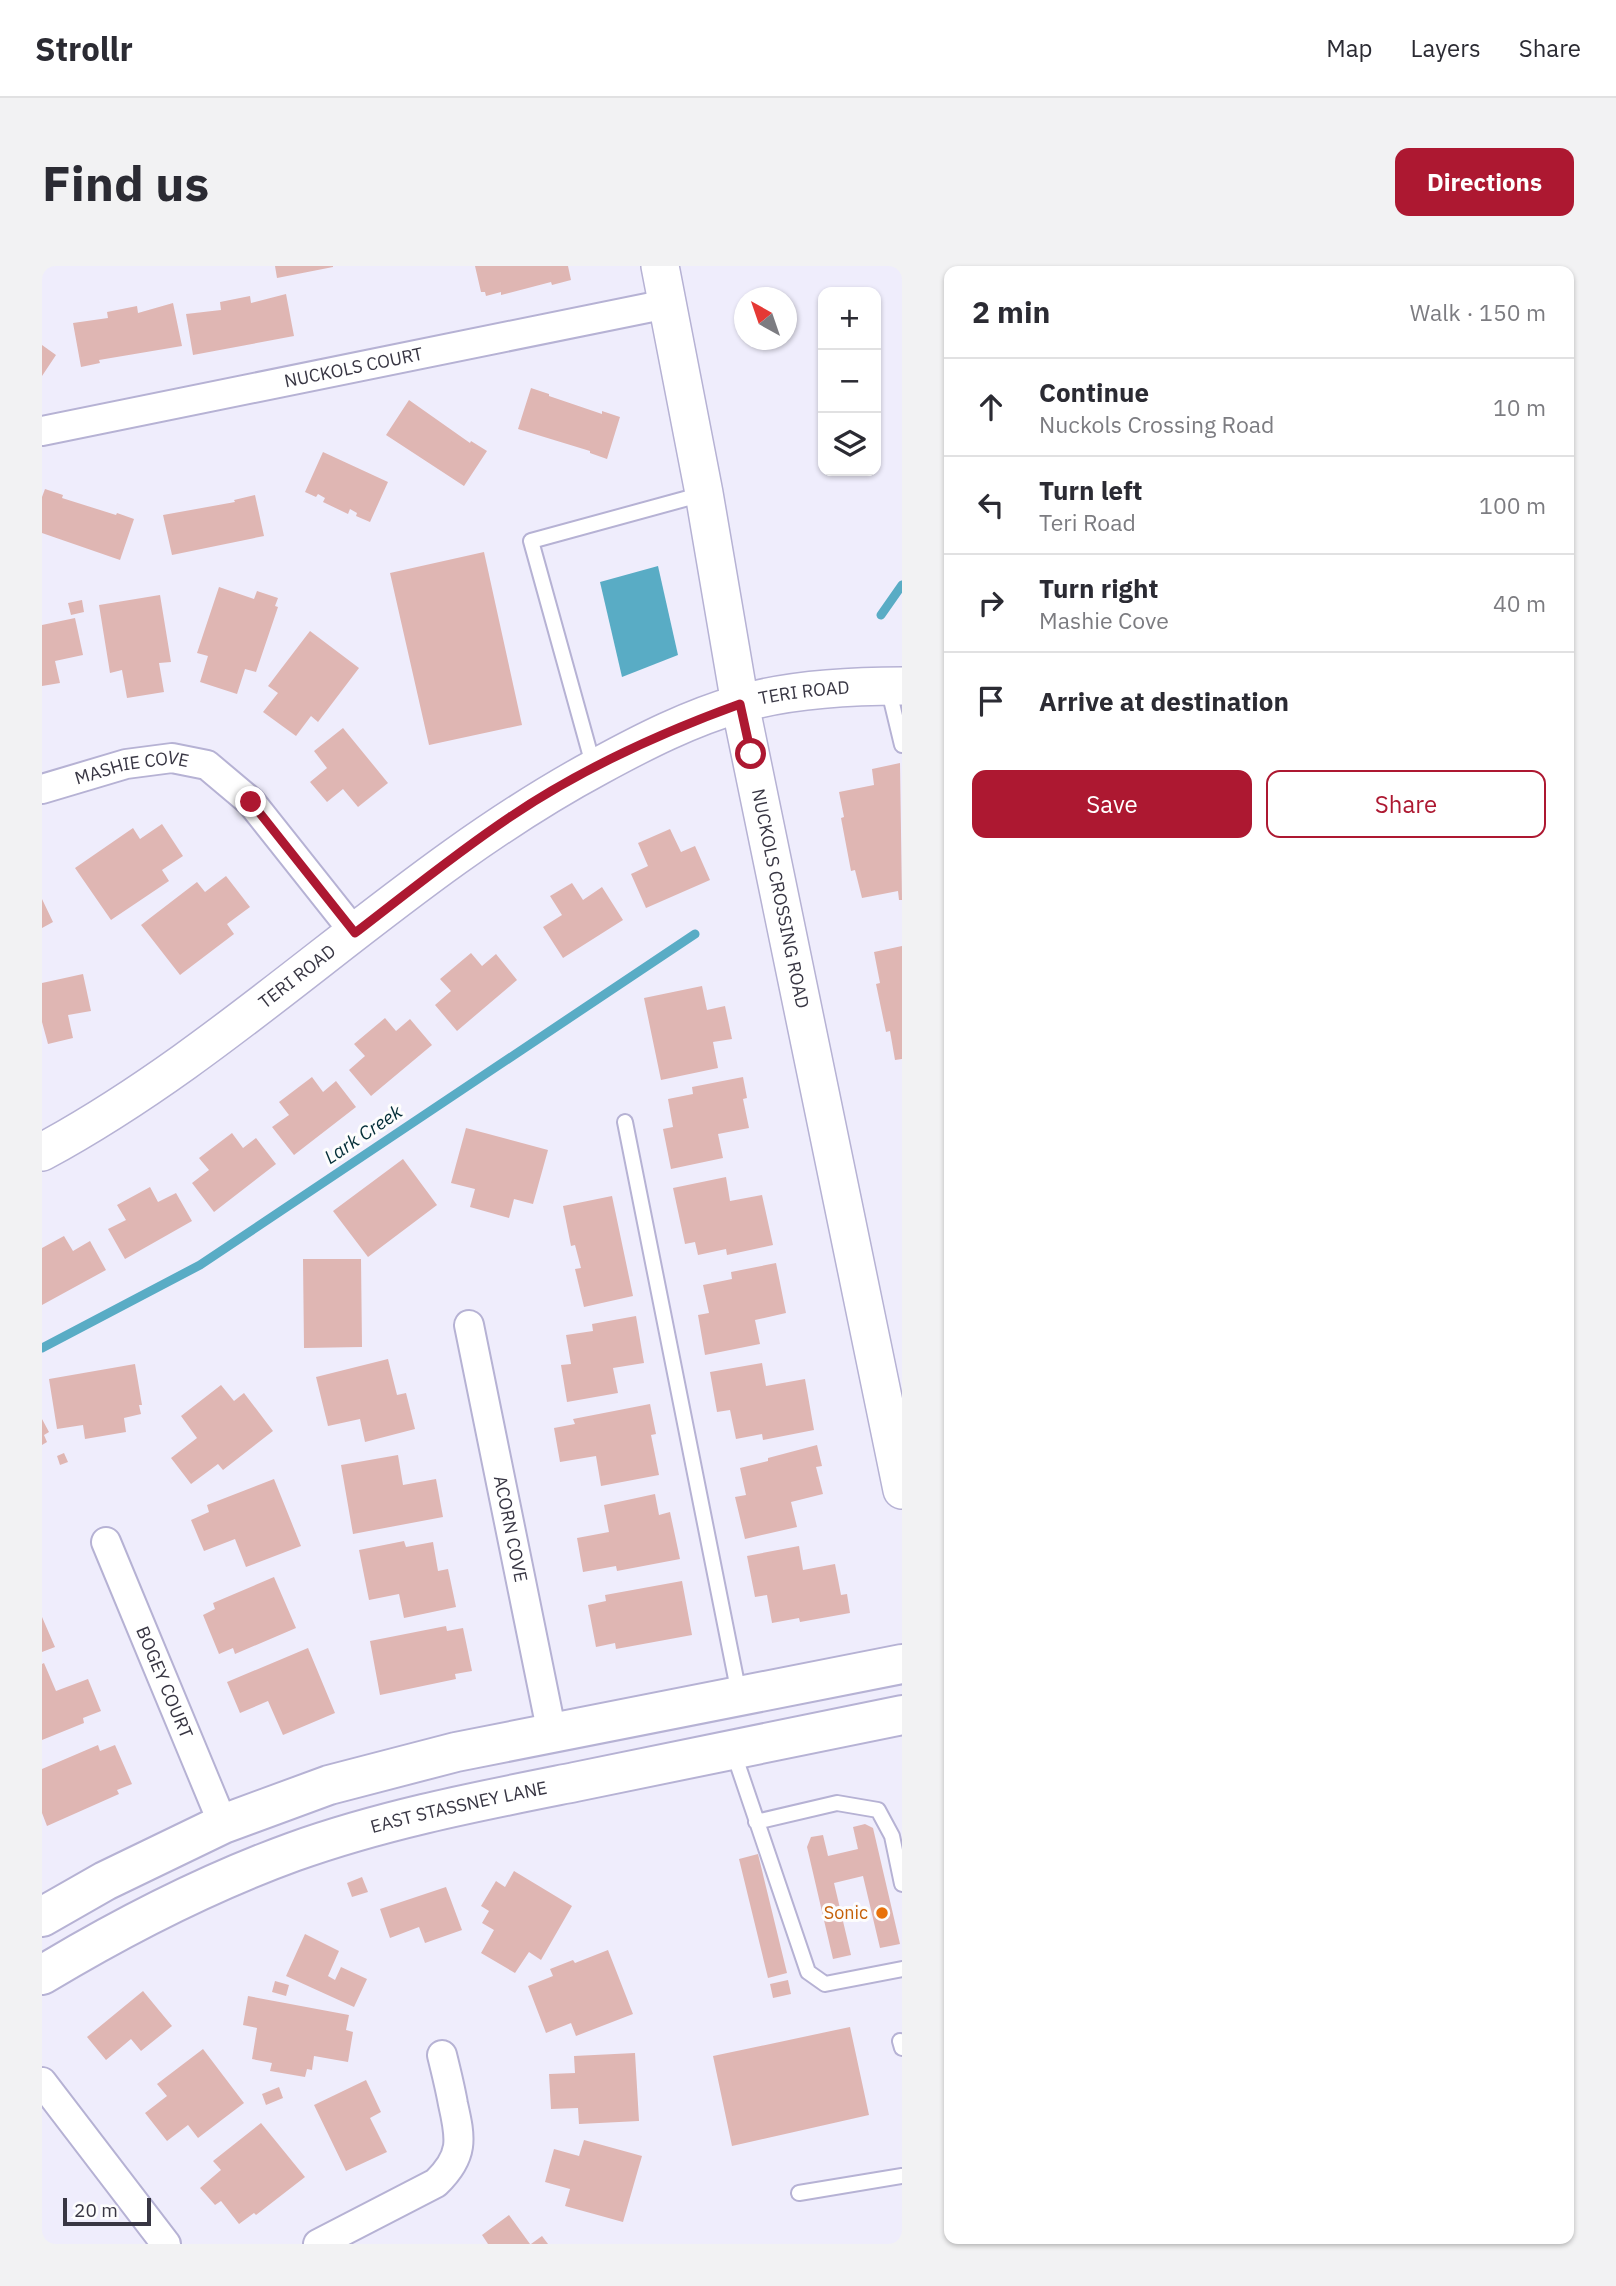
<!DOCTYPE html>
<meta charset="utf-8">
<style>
body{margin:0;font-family:"IBM Plex Sans",sans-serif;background:#f2f2f3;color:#2b2b33}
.controls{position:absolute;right:21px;top:21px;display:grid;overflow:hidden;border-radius:14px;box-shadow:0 2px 5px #0004}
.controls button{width:63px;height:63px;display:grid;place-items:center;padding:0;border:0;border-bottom:2px solid #e1e1e2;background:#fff;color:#2b2b33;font:35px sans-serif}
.compass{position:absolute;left:692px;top:21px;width:63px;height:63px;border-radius:50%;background:#fff;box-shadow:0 2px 5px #0004;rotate:320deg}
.scale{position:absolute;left:21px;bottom:18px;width:88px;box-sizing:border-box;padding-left:7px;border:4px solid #383643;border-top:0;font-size:19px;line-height:24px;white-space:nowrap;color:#383643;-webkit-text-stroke:5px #fdfdfd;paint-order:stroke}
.stop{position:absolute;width:21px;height:21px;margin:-16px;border:5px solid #ad1831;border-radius:50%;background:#fff}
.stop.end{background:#ad1831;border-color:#fff;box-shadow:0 2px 7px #0008}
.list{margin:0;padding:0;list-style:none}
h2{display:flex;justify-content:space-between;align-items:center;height:91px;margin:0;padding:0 28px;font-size:30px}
h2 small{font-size:23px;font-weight:400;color:#7c7c81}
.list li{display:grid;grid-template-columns:46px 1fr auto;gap:21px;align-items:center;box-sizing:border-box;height:98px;padding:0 28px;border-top:2px solid #e1e1e2}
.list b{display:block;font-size:26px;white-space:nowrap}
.list p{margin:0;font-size:23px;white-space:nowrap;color:#7c7c81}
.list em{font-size:23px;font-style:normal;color:#7c7c81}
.actions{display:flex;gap:14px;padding:21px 28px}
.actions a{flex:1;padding:16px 0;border:2px solid #ad1831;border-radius:14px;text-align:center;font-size:24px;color:#ad1831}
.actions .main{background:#ad1831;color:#fff}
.icon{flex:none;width:38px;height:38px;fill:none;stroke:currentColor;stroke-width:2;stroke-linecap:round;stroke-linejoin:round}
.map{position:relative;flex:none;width:860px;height:1978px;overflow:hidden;border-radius:14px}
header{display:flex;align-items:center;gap:42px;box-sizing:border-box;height:98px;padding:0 35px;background:#fff;border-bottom:2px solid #e1e1e2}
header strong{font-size:33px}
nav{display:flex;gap:38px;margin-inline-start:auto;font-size:24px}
.intro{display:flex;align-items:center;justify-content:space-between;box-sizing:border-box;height:168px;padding:0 42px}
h1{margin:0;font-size:49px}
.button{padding:18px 32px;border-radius:14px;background:#ad1831;color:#fff;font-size:24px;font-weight:700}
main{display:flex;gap:42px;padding:0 42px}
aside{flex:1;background:#fff;border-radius:14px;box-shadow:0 2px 5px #0004}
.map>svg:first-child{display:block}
.water{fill:#59acc5}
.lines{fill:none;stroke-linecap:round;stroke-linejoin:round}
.stream{stroke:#59acc5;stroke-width:9}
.building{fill:#dfb6b3}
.service-casing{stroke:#b6b2d4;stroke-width:18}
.minor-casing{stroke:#b6b2d4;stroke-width:32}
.tertiary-casing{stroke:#b6b2d4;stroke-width:40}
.secondary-casing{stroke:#b6b2d4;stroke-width:42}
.service{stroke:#fff;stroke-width:14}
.minor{stroke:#fff;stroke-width:28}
.tertiary{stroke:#fff;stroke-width:37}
.secondary{stroke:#fff;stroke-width:38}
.route{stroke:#ad1831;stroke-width:9}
.food-dot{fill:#e8710a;stroke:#fdfdfd;stroke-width:2.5}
.labels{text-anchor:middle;stroke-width:6;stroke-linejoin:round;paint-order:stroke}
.street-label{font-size:18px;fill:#383643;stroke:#fdfdfd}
.food-label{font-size:18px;fill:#c56008;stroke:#fdfdfd;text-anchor:end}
.water-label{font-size:19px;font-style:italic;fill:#052f39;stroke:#fdfdfd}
</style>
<header>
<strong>Strollr</strong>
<nav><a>Map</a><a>Layers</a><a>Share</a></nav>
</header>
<div class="intro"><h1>Find us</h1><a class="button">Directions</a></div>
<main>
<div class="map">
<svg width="860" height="1978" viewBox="0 0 860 1978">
<rect width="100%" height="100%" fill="#efedfc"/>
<!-- water -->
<path class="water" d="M616,300l20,89 -56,22 -22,-95z"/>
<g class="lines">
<!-- stream -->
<path class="stream" d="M839,349l21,-30
M0,1082l158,-83 495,-331"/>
</g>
<!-- building -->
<path class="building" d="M233,0h58v1l-56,11z
M433,0h93l3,14 -19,5 -1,-3 -50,13v-3l-15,4 -1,-4h-4z
M244,28l8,42 -101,19 -7,-41 35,-4 -1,-8 30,-6 1,7z
M131,37l9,43 -83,14 1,3 -19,4 -8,-44 35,-5 -1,-6 30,-6 1,7z
M0,79l14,10 -14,21z
M489,122l18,6v2l53,18v-3l18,6 -13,42 -17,-6v-2l-72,-22z
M367,134l61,43 1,-2 16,10 -23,35 -78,-51z
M281,186l65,30 -18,40 -14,-6 1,-3 -7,-4 -2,5 -25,-12 2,-4 -7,-4 -2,3 -11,-5z
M3,223l18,6 -1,3 54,17 1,-2 17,6 -14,41 -78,-27v-36z
M213,229l9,41 -92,19 -9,-40 72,-13 -1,-2z
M442,286l38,173 -93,20 -39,-172z
M177,321l35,12 3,-8 21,7 -3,8 3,1 -22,65 -11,-3 -8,25 -37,-12 8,-26 -11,-3z
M118,329l11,67 -12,1 5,29 -37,6 -5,-28 -12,3 -11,-68z
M40,334l2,12 -13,3 -3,-12z
M33,352l8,37 -28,6 5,22 -18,3v-61z
M268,365l49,37 -41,54 -7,-6 -15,20 -33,-24 15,-19 -10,-7z
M301,462l45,55 -30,24 -15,-18 -16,13 -17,-20 17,-14 -13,-17z
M858,497l2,137h-3l-1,-9 -36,7 -7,-28 -4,1 -10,-53 3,-1 -5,-25 35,-7 -2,-16z
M120,558l21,32 -21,14 7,11 -58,39 -36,-52 58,-40 7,11z
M628,563l11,23 14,-6 15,34 -64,28 -15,-34 17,-8 -10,-23z
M184,610l24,31 -23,17 7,10 -54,41 -39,-50 56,-43 8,10z
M530,617l11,17 19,-13 21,33 -60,38 -20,-31 19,-12 -12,-19z
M0,633l11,23 -11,6z
M860,680v113l-7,1 -5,-29 -4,1 -10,-48 4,-1 -6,-31z
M429,687l11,13 14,-12 21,26 -60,51 -22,-26 16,-14 -11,-12z
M41,708l8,37 -23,4 5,23 -25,6 -6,-22v-39z
M660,720l5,24 18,-4 7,33 -19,3 5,26 -57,12 -17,-82z
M343,752l11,13 14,-12 22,26 -61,51 -22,-26 16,-14 -11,-12z
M270,811l11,15 13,-11 20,26 -62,48 -22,-28 17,-12 -10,-13z
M701,811l4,21 -4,1 6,29 -31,6 5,24 -52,11 -8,-40 10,-2 -5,-28 25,-5 -1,-7z
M424,862l82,22 -15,54 -19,-5 -5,19 -39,-11 5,-18 -24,-6z
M190,867l11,15 13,-10 20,26 -62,48 -22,-29 17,-13 -10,-12z
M361,893l34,46 -69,52 -35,-46z
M684,911l4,24 32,-6 11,50 -46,10 -1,-6 -28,6 -3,-13 -10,2 -12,-56z
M108,921l8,15 18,-9 16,28 -67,38 -17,-30 18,-9 -9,-15z
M570,930l21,100 -49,11 -9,-38 6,-1 -6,-23 -4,1 -8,-40z
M22,970l9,15 17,-10 16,29 -64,35v-57z
M261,993h58l1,88 -58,1z
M734,997l10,50 -31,7 5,24 -55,11 -7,-40 11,-2 -6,-28 29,-6 -1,-7z
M594,1050l8,47 -31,5 5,25 -51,9 -6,-37 10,-1 -5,-29 27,-4 -1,-7z
M346,1093l9,36 9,-2 9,36 -50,13 -5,-23 -32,7 -12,-49z
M720,1097l4,23 39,-7 9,51 -51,10 -1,-6 -26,5 -6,-29 -13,2 -7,-40z
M93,1098l7,41h-3l2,9 -17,4 2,14 -41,7 -2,-14 -26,4 -8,-50z
M179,1119l13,16 10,-8 29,38 -50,39 -5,-6 -27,20 -20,-26 26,-20 -16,-22z
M608,1138l6,30 -5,1 8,40 -58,11 -5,-30 -36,6 -6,-34 21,-4 -2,-5z
M0,1153l7,13 -5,3 3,7 -5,3z
M775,1179l5,21 -6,1 7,27 -32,8 6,25 -52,12 -10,-42 11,-2 -6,-27 28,-7v-3z
M22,1187l4,9 -8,3 -3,-9z
M356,1189l5,30 33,-6 7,38 -90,17 -12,-69z
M232,1213l27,67 -55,21 -11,-28 -31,12 -13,-31 18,-8 -2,-7z
M613,1228l4,21 11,-3 10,47 -63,12 -1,-5 -33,6 -6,-34 32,-6 -5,-27z
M362,1275l2,6 27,-5 5,29 10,-2 8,38 -52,11 -5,-24 -30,6 -10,-50z
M757,1280l4,24 32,-6 6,31 6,-1 3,19 -50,9 -1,-4 -27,5 -5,-28 -12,2 -8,-41z
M232,1311l22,51 -61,26 -2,-6 -14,6 -16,-39 12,-6 -2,-6z
M640,1315l10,54 -76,14 -1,-6 -19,4 -8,-42 18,-4 -1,-6z
M0,1351l13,30 -13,5z
M404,1360l1,5 16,-3 9,43 -17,3 1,5 -76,16 -10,-54z
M266,1382l27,65 -52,22 -15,-34 -28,12 -13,-31z
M2,1397l12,28 32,-12 13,32 -18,7 1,5 -42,17v-76z
M56,1479l2,6 15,-6 17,39 -15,6 2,4 -72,32 -5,-13v-44z
M823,1558l8,4 27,116 -20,4 -17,-72 -29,7 17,72 -18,4 -26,-112 4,-10 12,-2 5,21 30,-7 -5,-22z
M716,1588l29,119 -19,5 -29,-119z
M472,1605l58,35 -31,54 -12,-8 -14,21 -34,-20 13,-23 -12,-7 7,-12 -8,-5 15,-25 9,6z
M320,1611l6,15 -16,5 -5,-14z
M404,1621l16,43 -37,13 -6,-16 -29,11 -10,-29z
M263,1668l34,17 -11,25 7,4 6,-13 26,12 -13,28 -68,-31z
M566,1684l25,64 -57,22 -5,-13 -25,10 -18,-47 25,-10 -3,-7 23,-9 2,3z
M746,1714l3,14 -18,4 -3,-14z
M233,1715l14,4 -3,11 -14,-4z
M101,1725l29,35 -31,25 -10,-12 -25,21 -19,-23z
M206,1730l101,19 -3,15 7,2 -5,30 -34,-6 -2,14 -5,-1 -2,8 -35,-6 2,-8 -20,-4 5,-31 -14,-3z
M808,1761l19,88 -137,31 -19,-90z
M161,1783l41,54 -46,35 -10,-13 -21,16 -22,-28 22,-17 -10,-12z
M593,1787l4,68 -60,3 -1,-16 -27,1 -2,-35 26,-1 -1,-17z
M324,1814l15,32 -11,6 17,34 -41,19 -32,-66z
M237,1821l4,11 -17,7 -4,-11z
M219,1857l44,54 -49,38 -2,-2 -15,11 -18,-23 -6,4 -15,-17 21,-18 -8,-9z
M542,1874l58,16 -19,66 -58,-16 5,-17 -25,-7 9,-33 25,7z
M467,1949l21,29h-42l-6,-9z
M500,1970l6,8h-17z"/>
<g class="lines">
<!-- service casing -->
<g class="service-casing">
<path id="service" d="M846,421l14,58
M552,502l-63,-227 172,-47
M583,856l114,572
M691,1485l75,221 17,12 77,-15
M714,1556l81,-19 41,7 14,26 10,48
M858,1775l2,7
M757,1927l103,-17"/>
</g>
<!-- minor casing -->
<g class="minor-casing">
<g id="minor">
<path id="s1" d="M0,165l625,-127"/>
<path id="s2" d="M0,523l84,-25 46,-6 35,7 44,37 104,131"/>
<path id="s3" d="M427,1059l83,409"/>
<path id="s4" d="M64,1276l117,282"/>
<path d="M0,1816l124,162"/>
<path d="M276,1978l118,-61c28,-27 25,-44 17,-79 -3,-17 -7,-33 -11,-49"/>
</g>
</g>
<!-- tertiary casing -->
<g class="tertiary-casing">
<g id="tertiary">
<path id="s5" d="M618,0l44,227 36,211 162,786"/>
<path id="s6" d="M0,886c200,-108 357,-279 557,-386 44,-24 91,-48 140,-62 48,-14 113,-18 163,-18"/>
</g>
</g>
<!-- secondary casing -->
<g class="secondary-casing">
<g id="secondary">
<path d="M0,1651l63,-36 118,-57 106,-39 127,-33 446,-88"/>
<path id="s7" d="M0,1709c80,-48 163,-91 251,-123 92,-33 187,-51 282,-70 109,-23 218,-45 327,-67"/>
</g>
</g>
<!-- service -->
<use href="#service" class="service"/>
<!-- minor -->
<use href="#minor" class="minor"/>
<!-- tertiary -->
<use href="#tertiary" class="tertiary"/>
<!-- secondary -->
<use href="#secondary" class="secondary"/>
</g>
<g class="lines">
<!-- route -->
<path class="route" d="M209,536l104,131c51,-39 101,-80 155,-116 71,-48 150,-84 230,-113l11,50"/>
</g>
<!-- markers -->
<circle class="food-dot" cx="840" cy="1647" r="7"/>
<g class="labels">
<!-- street labels -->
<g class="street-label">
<text dy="6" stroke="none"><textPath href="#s1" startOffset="318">NUCKOLS COURT</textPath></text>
<text dy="6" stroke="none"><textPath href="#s6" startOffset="898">TERI ROAD</textPath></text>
<text dy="6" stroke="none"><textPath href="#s2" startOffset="93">MASHIE COVE</textPath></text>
<text dy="6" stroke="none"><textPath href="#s5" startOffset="644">NUCKOLS CROSSING ROAD</textPath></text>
<text dy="6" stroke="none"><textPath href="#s6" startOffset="310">TERI ROAD</textPath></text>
<text dy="6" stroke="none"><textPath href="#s3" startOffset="208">ACORN COVE</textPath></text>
<text dy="6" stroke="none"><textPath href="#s4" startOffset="152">BOGEY COURT</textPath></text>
<text dy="6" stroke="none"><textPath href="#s7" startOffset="452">EAST STASSNEY LANE</textPath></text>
</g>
<!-- food labels -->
<g class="food-label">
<text x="826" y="1653">Sonic</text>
</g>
<!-- water labels -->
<g class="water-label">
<text transform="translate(321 868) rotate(-34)" y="7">Lark Creek</text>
</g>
</g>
</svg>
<div class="controls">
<button>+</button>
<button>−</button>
<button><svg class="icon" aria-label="layers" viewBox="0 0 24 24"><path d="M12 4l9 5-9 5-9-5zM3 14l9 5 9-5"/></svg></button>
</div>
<svg class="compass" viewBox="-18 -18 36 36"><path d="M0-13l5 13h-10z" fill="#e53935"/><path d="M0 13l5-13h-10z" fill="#7c7c81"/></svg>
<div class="scale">20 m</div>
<div class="stop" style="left:709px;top:488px"></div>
<div class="stop end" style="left:209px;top:536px"></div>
</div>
<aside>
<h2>2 min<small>Walk · 150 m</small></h2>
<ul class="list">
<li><svg class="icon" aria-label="ahead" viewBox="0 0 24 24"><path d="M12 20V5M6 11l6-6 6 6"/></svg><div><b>Continue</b><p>Nuckols Crossing Road</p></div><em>10 m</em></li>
<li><svg class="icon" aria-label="left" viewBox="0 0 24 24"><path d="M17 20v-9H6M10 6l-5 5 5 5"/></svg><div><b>Turn left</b><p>Teri Road</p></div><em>100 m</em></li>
<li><svg class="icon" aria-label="right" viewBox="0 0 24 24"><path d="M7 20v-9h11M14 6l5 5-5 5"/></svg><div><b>Turn right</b><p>Mashie Cove</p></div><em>40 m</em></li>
<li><svg class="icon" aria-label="arrive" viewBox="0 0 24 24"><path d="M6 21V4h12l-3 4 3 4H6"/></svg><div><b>Arrive at destination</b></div></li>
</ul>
<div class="actions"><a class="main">Save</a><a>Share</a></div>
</aside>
</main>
